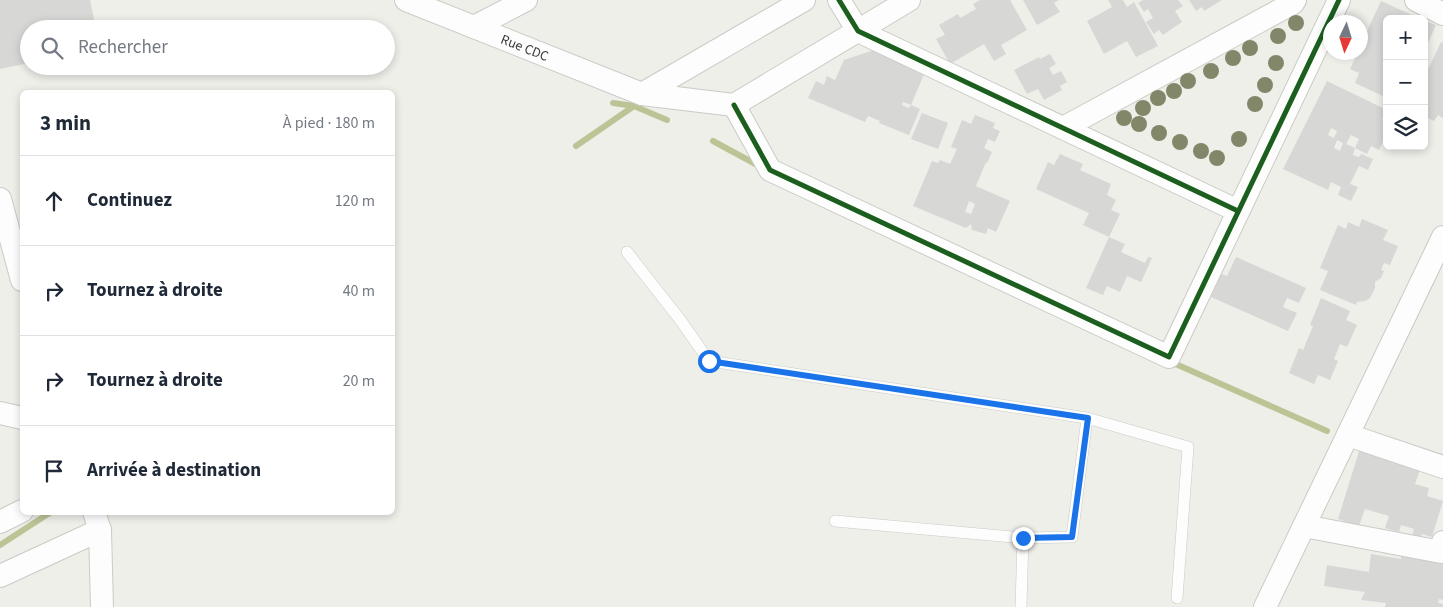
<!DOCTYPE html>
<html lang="fr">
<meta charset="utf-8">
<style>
body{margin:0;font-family:"Source Sans 3",sans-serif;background:#f2f2f3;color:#1f2937}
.controls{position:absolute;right:15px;top:15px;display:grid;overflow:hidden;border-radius:8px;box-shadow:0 2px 8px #0003}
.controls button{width:45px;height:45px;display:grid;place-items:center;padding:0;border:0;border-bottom:1px solid #e0e1e3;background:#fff;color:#1f2937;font:25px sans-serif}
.compass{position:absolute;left:1323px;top:15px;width:45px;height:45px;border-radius:50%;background:#fff;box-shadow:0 2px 8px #0003;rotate:184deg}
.stop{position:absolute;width:15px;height:15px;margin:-11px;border:4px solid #1a73e8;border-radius:50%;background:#fff}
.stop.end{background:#1a73e8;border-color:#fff;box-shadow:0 1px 5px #0008}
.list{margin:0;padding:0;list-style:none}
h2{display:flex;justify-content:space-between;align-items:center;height:65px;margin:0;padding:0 20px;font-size:21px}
h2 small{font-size:16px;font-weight:400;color:#747a83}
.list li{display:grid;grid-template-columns:32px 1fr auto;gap:15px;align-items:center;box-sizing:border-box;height:90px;padding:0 20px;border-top:1px solid #e0e1e3}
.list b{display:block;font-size:19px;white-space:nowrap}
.list em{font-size:16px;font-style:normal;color:#747a83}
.icon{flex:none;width:28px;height:28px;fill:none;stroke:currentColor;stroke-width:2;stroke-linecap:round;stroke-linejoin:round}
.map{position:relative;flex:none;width:1443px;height:607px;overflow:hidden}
.search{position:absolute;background:#fff;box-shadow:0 2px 8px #0003;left:20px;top:20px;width:375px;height:55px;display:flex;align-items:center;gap:12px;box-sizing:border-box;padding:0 18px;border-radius:28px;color:#747a83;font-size:19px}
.panel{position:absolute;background:#fff;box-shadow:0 2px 8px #0003;left:20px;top:90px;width:375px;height:425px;border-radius:8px}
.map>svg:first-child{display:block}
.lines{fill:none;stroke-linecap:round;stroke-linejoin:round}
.stream{stroke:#bcc496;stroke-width:6}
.building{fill:#d7d7d6;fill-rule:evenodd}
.service-casing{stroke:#cacbc6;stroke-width:12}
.minor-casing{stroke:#cacbc6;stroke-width:24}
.service{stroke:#fcfdfc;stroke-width:11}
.minor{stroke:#fcfdfc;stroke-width:22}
.cycleway-casing{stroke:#fdfff8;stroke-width:8}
.cycleway{stroke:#1b5e20;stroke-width:5}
.tree{fill:#838769}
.route{stroke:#1a73e8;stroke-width:6}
.labels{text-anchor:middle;stroke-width:4;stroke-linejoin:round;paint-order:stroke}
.street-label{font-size:14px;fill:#3a3b37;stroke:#fdfff8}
</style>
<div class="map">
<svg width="1443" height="607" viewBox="0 0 1443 607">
<rect width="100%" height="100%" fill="#eeefe9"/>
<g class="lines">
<!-- stream -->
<path class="stream" d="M613,103l21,3 33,14
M713,141l48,26
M576,146l58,-40
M1169,361l158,70
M0,545l51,-33"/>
</g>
<!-- building -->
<path class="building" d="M0,0h90l6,29h-42l-2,-8 -22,5 -1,37 -29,6z
M980,0h30l17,30 -26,15 5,9 -12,7 -10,-17 -34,20 -14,-25 9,-4 -6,-10 19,-11 2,4 16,-9 -3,-5z
M1023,0h36l-5,3 6,9 -23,13z
M1108,0h15l4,7 7,-5 24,44 -22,11 -9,-16 -23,13 -17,-33 25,-14z
M1143,0h35l5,6 -8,5 7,11 -19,13 -4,-5 -5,4 -8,-12 7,-4 -5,-9 -4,3 -6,-9z
M1189,0h33l-18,11 -2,-4 -6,4z
M1381,1l40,18h-34v79l-32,-15 4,-10 -9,-4 8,-17h2v-6z
M1424,20l12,5 -12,27z
M1441,42l2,1v75l-5,-3 -4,6 -10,-5v-38z
M874,50l51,22 -14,33 -8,-3 -1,3 7,3 2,-3 9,4 -11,26 -30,-12 1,-2 -12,-5 -3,6 -57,-24 8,-17 8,4 3,-9 8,4 9,-20z
M1050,54l6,10 -7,4 4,7 8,-4 6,11 -7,4 2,4 -18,10 -6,-11 -11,5 -13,-24 25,-13 1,2z
M1327,81l60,29 -5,10 5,2v11l-8,17 -8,-4 -4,8 -12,-6 4,-9 -8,-4 -5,9 9,4 -2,7 6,2 2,-3 12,5 -5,11 -9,-4 -9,18 8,3 -7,14 -13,-6 3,-8 -10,-5 -3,8 -45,-21zM1331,128l6,3 -3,7 -6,-3zM1337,140l6,3 -3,8 -6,-3z
M922,113l26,10 -10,26 -27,-10z
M975,115l20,8 -2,5 7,3 -5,11 -7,-3 -4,9 8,4 -5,11 -1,-1 -10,24 34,15 -14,31 -8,-4 -2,6 -14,-4 -1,-6 -5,4 -53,-22 19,-45 6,2 2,-3 10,4 7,-15 -6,-2 11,-27 9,4zM969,201l6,3 -4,10 -6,-2z
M1060,154l23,10 -3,6 31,14 -4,11 9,5 -5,10 9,4 -11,23 -26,-12 6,-12 -53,-24 12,-27 6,3z
M1362,219l26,11 -5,10 15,6 -8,19 -6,-2 -3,7 3,1 -3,7 -6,4v6l-5,10 -5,3 -8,1 -1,3 -36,-15 8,-19 -8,-3 18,-43 8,4 2,-7 11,5z
M1109,237l16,7 -4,8 24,11 3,-6 4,1 -11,24 -14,-6 -7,16 -13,-6 -4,9 -17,-7z
M1236,257l70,31 -7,15 -12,-5 -4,9 14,6 -9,18 -77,-34 10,-23 6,2z
M1321,298l29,13 -4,9 11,5 -10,22 -7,-3 -6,15 4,2 -8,19 -12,-5 -4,9 -25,-11 10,-25 4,2 10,-24 -3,-1z
M1360,448l61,19 -6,17 14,4 -2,8 16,5 -11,36 -10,-3 -2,5 -8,-3 2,-7 -13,-4 -2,7 -14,-4 4,-12 -24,-7 -6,17 -21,-7z
M1402,552l41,7v41l-4,-1 -1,4 5,1v3h-58l1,-4 -25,-3 4,-8 -41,-6 3,-21 42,7 2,-18 30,5z"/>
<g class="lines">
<!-- service casing -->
<g class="service-casing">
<path id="service" d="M627,252l54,69 28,40 378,57 -15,119 -49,1 -188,-17
M1087,418l101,29 -11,151
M1021,607l2,-69"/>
</g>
<!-- minor casing -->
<g class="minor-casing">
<g id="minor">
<path id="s1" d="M406,0l236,94 92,11"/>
<path d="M839,0l19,31 380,180"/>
<path d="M1416,0l27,14"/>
<path d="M474,27l52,-27"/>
<path d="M642,94l162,-94"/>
<path d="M734,105l36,65 399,187 170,-357"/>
<path d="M734,105l175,-105"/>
<path d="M1063,128l230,-125 2,-3"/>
<path d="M0,199l22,81"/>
<path d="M0,413l22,5"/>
<path d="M1348,435l95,32"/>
<path d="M94,512l6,18 2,77"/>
<path d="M0,522l22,-11"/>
<path d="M1304,526l137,26 2,-10"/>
<path d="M0,576l100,-46"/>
<path d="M1265,607l178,-370"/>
</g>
</g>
<!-- service -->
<use href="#service" class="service"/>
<!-- minor -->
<use href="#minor" class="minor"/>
<!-- cycleway casing -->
<g class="cycleway-casing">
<path id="cycleway" d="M839,0l19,31 380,180
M734,105l36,65 399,187 170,-357"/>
</g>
<!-- cycleway -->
<use href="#cycleway" class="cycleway"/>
</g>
<!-- trees -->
<g class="tree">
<circle cx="1296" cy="23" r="8"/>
<circle cx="1278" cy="36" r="8"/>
<circle cx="1250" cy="48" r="8"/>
<circle cx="1233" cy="58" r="8"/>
<circle cx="1276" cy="63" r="8"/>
<circle cx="1211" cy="71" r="8"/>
<circle cx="1188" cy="81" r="8"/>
<circle cx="1265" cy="85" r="8"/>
<circle cx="1174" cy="91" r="8"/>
<circle cx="1158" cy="98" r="8"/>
<circle cx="1255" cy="104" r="8"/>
<circle cx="1143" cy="108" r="8"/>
<circle cx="1124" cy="118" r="8"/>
<circle cx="1139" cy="124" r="8"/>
<circle cx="1159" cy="133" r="8"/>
<circle cx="1239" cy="139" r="8"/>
<circle cx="1180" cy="142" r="8"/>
<circle cx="1201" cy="151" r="8"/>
<circle cx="1217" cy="158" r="8"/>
</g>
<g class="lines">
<!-- route -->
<path class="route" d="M709,361l379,57 -16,119 -49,1"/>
</g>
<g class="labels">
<!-- street labels -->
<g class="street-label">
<text dy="5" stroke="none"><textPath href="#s1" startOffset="128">Rue CDC</textPath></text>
</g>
</g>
</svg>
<div class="controls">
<button>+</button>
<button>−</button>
<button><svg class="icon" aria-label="layers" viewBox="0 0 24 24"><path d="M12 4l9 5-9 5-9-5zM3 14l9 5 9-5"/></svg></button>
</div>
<svg class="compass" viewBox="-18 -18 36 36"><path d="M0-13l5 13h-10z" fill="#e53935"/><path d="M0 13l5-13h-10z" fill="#747a83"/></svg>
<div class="stop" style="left:709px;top:361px"></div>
<div class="stop end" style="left:1023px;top:538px"></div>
<div class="search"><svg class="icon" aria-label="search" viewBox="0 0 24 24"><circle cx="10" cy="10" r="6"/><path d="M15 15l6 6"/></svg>Rechercher</div>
<section class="panel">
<h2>3 min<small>À pied · 180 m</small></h2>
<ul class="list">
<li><svg class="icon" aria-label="ahead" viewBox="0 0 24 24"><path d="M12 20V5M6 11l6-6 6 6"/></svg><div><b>Continuez</b></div><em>120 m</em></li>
<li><svg class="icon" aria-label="right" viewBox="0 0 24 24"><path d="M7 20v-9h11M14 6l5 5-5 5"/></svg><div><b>Tournez à droite</b></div><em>40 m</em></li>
<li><svg class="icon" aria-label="right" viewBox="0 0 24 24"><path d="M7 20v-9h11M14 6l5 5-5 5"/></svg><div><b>Tournez à droite</b></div><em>20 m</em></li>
<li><svg class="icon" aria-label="arrive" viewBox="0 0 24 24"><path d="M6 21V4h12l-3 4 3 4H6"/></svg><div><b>Arrivée à destination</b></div></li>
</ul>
</section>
</div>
